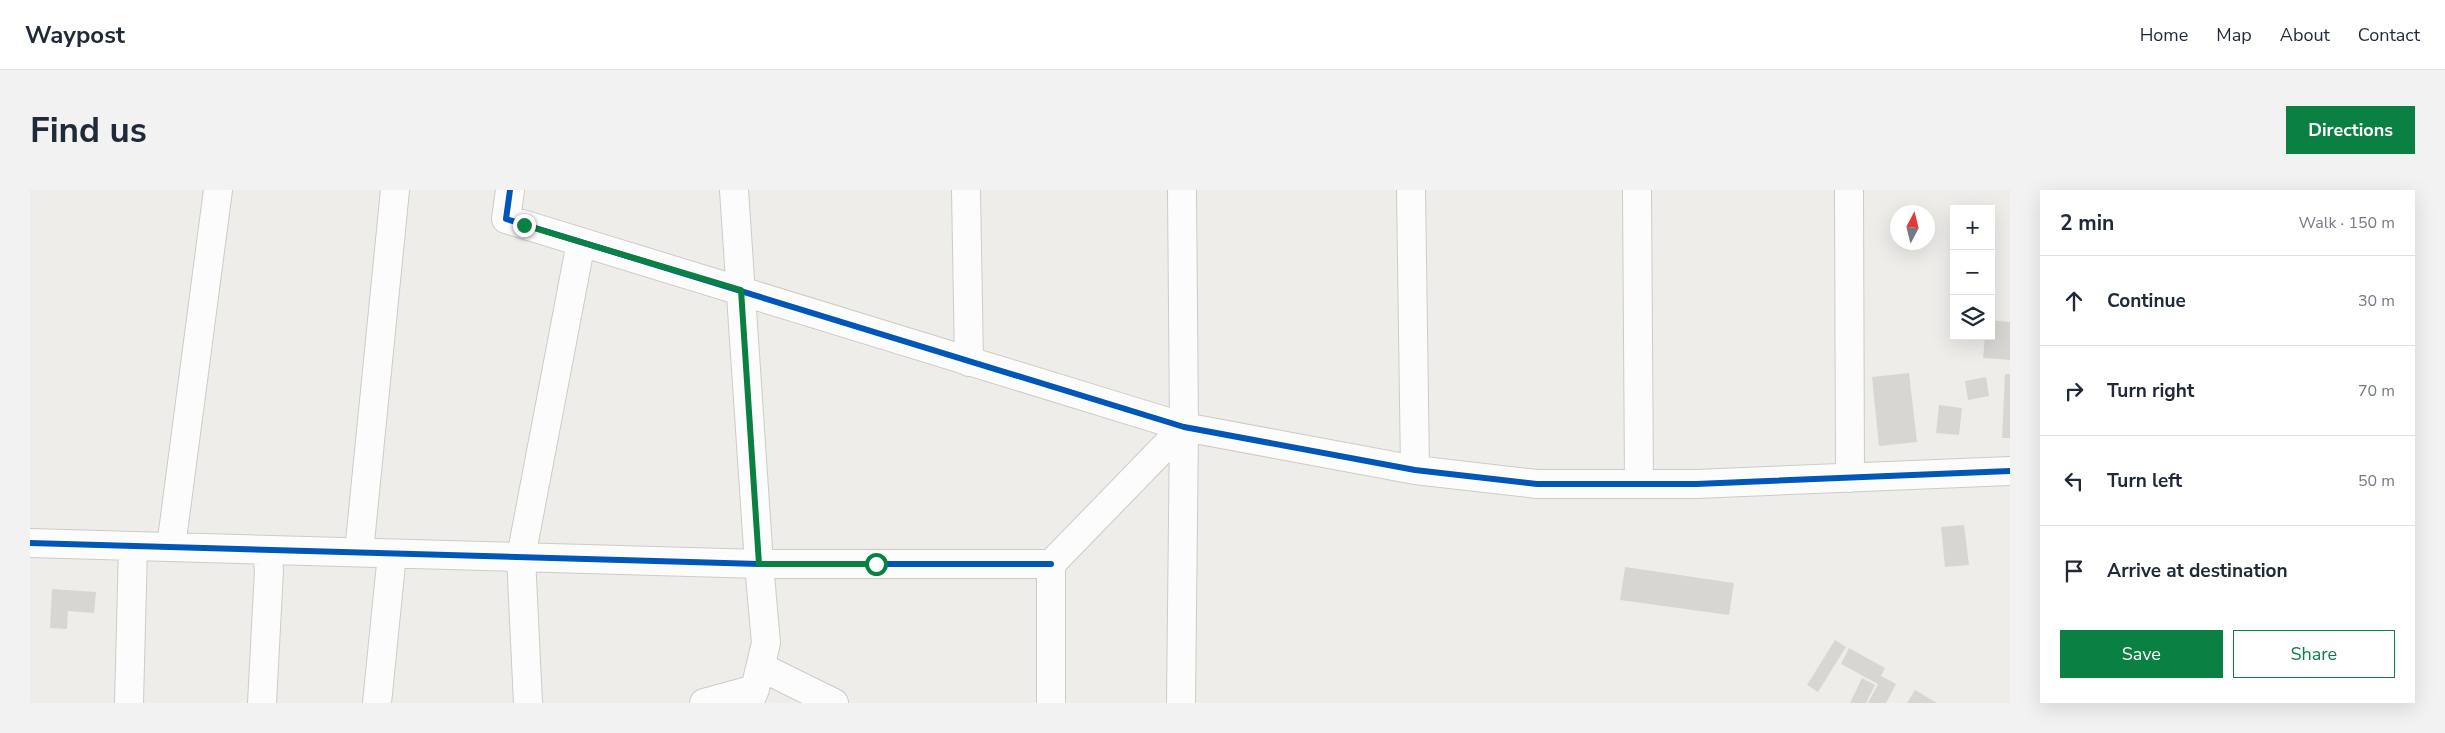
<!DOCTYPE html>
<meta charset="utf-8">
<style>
body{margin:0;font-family:"Nunito Sans",sans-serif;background:#f2f2f3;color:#1f2937}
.controls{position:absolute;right:15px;top:15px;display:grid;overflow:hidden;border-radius:0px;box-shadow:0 5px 20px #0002}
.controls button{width:45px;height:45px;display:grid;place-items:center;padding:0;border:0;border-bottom:1px solid #e0e1e3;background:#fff;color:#1f2937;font:25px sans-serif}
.compass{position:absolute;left:1860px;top:15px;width:45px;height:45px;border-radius:50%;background:#fff;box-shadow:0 5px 20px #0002;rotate:7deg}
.stop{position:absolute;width:15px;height:15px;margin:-11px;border:4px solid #0b8043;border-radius:50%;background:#fff}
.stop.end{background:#0b8043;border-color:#fff;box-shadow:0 1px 5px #0008}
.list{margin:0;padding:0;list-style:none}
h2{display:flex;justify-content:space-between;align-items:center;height:65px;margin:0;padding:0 20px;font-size:21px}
h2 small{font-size:16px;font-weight:400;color:#747a83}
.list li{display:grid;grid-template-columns:32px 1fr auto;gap:15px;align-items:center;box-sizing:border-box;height:90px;padding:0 20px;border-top:1px solid #e0e1e3}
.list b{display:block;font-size:19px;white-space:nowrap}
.list em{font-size:16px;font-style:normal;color:#747a83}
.actions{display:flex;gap:10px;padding:15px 20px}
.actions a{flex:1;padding:11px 0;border:1px solid #0b8043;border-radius:0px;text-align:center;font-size:18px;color:#0b8043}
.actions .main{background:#0b8043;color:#fff}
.icon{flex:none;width:28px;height:28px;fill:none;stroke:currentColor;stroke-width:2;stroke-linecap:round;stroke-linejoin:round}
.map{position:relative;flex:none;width:1980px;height:513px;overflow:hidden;border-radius:0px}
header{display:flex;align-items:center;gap:30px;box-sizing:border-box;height:70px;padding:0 25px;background:#fff;border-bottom:1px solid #e0e1e3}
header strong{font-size:24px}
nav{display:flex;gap:28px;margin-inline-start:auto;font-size:18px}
.intro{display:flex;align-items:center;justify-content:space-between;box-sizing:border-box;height:120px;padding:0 30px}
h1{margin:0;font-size:35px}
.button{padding:12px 22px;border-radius:0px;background:#0b8043;color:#fff;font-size:18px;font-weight:700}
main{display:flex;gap:30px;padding:0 30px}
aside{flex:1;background:#fff;border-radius:0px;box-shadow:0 5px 20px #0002}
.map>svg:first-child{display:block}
.building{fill:#d8d6d2}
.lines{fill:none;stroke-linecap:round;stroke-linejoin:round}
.minor-casing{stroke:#cdcbc7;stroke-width:30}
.minor{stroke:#fdfcfc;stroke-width:28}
.cycleway-casing{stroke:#fff;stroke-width:9}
.cycleway{stroke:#0057b8;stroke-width:6}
.route{stroke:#0b8043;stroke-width:6}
</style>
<header>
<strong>Waypost</strong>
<nav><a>Home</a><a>Map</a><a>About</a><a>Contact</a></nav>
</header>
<div class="intro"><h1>Find us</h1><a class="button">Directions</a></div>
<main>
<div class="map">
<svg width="1980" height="513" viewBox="0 0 1980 513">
<rect width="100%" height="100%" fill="#efedea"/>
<!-- building -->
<path class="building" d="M1961,130l19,2v38l-27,-2 2,-22h6z
M1879,183l8,69 -38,4 -7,-69z
M1975,184h5v64h-8z
M1956,187l3,19 -21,4 -3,-19z
M1909,215l23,3 -3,27 -23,-2z
M1934,335l5,40 -24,2 -4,-40z
M1595,377l109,16 -5,32 -109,-15z
M22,399l44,3 -2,21 -26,-2 -1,18 -17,-1z
M1805,450l11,7 -28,45 -11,-7z
M1819,458l36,20 -4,8 15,8 -10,19h-18l10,-19 -37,-20z
M1832,488l13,7 -9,18h-16z
M1885,500l22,13h-30z"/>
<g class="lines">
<!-- minor casing -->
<g class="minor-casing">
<path id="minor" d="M480,0l-4,29 678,208 231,43 122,14h159l314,-13
M704,0l25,374 7,79 -11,46 -6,14
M936,0l3,172
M1381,0l4,280
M1607,0l2,294
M1819,0l1,288
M0,353l729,21h292
M141,357l47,-357
M329,362l36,-362
M731,477l73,36
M99,513l4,-157
M232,513l7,-133 -2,-20
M347,513l15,-149
M498,513l-7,-146 60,-315
M674,513l51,-14
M1021,513v-139l133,-137 -2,-237
M1151,513l3,-276"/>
</g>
<!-- minor -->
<use href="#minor" class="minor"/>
<!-- cycleway casing -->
<g class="cycleway-casing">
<path id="cycleway" d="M480,0l-4,29 678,208 231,43 122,14h159l314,-13
M0,353l729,21h292"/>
</g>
<!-- cycleway -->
<use href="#cycleway" class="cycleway"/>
</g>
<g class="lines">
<!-- route -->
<path class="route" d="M494,35l217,65 18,274h117"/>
</g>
</svg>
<div class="controls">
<button>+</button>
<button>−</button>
<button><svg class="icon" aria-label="layers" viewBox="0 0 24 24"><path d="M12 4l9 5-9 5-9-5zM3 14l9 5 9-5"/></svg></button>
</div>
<svg class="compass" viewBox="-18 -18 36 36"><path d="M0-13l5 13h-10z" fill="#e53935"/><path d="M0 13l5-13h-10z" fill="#747a83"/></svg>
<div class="stop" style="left:846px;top:374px"></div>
<div class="stop end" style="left:494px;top:35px"></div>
</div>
<aside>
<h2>2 min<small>Walk · 150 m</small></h2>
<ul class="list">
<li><svg class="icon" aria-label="ahead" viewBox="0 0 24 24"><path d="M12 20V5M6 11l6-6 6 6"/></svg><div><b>Continue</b></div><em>30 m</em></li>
<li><svg class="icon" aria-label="right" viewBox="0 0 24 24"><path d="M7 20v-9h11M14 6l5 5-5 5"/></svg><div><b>Turn right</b></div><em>70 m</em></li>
<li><svg class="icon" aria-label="left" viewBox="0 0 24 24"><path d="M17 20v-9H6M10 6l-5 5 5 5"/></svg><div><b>Turn left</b></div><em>50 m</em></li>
<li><svg class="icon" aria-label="arrive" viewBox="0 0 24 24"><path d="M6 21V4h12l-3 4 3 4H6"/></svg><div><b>Arrive at destination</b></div></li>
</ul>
<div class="actions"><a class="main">Save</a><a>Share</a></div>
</aside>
</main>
